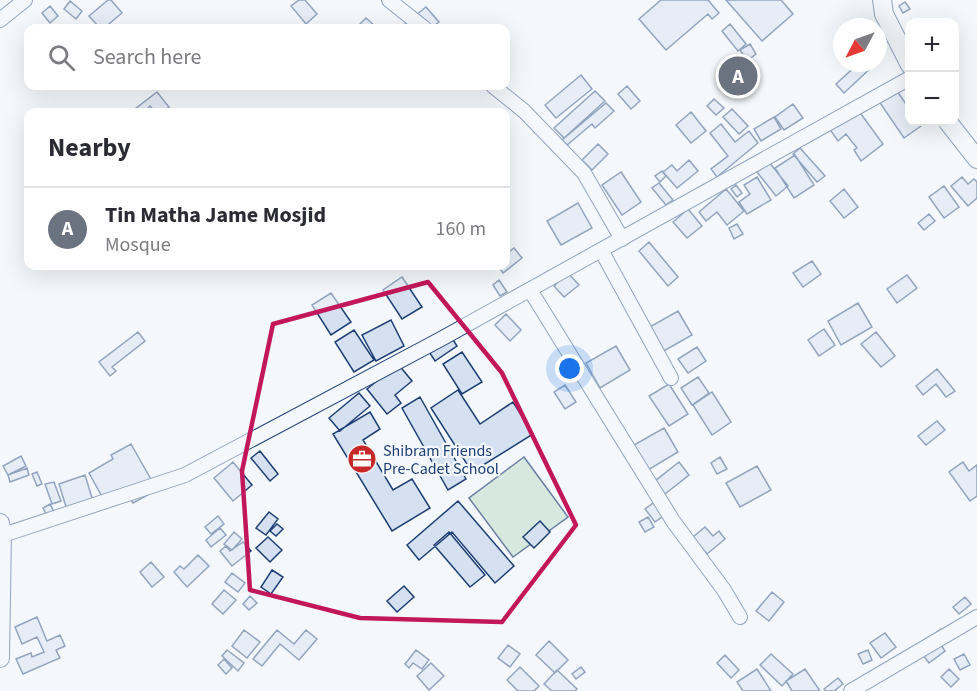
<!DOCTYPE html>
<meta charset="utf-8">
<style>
body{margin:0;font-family:"Source Sans 3",sans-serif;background:#f7f7f7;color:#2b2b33}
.controls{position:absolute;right:18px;top:18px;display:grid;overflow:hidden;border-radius:12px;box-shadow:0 6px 24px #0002}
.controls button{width:54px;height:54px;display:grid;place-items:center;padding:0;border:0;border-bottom:2px solid #e1e1e2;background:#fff;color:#2b2b33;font:30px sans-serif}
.compass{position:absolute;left:833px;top:18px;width:54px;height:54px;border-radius:50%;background:#fff;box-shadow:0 6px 24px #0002;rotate:229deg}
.you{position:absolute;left:570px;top:369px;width:21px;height:21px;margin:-15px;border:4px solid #fff;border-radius:50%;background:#1a73e8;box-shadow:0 0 0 9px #1a73e833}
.badge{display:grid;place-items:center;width:39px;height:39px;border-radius:50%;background:#111827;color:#fff;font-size:20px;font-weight:700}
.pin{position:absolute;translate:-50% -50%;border:3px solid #fff;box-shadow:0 2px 6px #0006}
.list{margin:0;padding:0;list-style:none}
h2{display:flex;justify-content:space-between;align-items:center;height:78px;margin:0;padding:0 24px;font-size:26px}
h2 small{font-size:20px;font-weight:400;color:#7c7c81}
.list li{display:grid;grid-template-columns:39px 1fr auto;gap:18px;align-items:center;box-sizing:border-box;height:84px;padding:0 24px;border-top:2px solid #e1e1e2}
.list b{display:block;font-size:22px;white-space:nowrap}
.list p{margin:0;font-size:20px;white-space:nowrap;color:#7c7c81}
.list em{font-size:20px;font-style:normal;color:#7c7c81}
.icon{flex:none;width:33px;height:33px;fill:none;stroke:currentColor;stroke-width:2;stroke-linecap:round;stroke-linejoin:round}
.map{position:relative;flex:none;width:977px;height:691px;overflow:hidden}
.search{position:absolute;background:#fff;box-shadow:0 6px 24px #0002;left:24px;top:24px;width:486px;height:66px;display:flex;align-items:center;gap:15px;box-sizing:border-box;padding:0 21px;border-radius:12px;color:#7c7c81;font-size:22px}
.panel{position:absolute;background:#fff;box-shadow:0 6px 24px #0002;left:24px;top:108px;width:486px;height:162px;border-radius:12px}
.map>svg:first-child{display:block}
.green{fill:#d7e8df;stroke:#687fa3;stroke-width:1.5}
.building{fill:#d5e0f0;stroke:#1d3f73;stroke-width:1.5}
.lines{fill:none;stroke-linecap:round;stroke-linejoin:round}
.street-casing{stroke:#1d3f73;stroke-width:16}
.secondary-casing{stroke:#1d3f73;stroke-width:20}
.street{stroke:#f4f7fb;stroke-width:14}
.secondary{stroke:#f4f7fb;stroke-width:18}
.marked{fill:none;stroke:#c2185b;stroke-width:4.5;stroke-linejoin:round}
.labels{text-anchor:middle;stroke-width:4.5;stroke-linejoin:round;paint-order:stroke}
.poi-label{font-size:16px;fill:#1d3f73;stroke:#f4f7fb;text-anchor:start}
</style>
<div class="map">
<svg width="977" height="691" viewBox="0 0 977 691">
<rect width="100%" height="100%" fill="#f4f7fb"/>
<!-- green -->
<path class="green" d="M524,457l44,60 -55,40 -44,-59z"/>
<!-- building -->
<path class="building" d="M108,0h3l11,13 -18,15h-4l-11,-12z
M299,0h6l12,14 -11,10 -15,-18z
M661,0h47l11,13 -7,6 -4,-5 -42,36 -27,-31z
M726,0h55l12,14 -31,27z
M70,1l12,10 -6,8 -12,-10z
M905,2l5,7 -7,4 -4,-7z
M50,6l8,10 -8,7 -8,-10z
M426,7l13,15 -8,6h-31z
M366,18l11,10h-21z
M730,24l16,20 -8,7 -16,-20z
M750,44l6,10 -9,7 -7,-11z
M743,63l9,14 -18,12 -9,-14z
M859,63h12l2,3 -29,27 -8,-9z
M581,75l11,14 -36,29 -11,-13z
M891,82l19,28v12h7l4,4 -17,12 -30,-44z
M627,86l13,15 -9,8 -13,-15z
M595,91l10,10 -41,37 -10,-10z
M157,92l12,15 -7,5h-7l-5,-6 -5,6h-14z
M714,99l10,9 -8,7 -9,-9z
M606,103l8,8 -19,17 -3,-4 -25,21 -5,-5z
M853,103l30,41 -22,17 -7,-11 3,-2 -11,-14 -8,7 -12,-17z
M793,104l10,14 -19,12 -9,-13z
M732,109l16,17 -9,8 -16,-17z
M691,112l15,19 -15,12 -15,-18z
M774,117l7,12 -20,12 -7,-12z
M721,124l14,18 14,-11 9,12 -41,34 -6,-8 17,-13 -18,-23z
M598,144l10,10 -16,16 -10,-10z
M800,148l25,28 -8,6 -24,-28z
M795,155l19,30 -20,13 -19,-30z
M689,160l9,11 -21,17 -14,-16 9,-7 5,6z
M769,162l19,24 -12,10 -19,-24z
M662,171l4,5 -6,6 -5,-6z
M621,172l20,30 -19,13 -20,-30z
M757,177l14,23 -24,14 -8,-12 11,-8 -6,-9z
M962,177l6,7 6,-5 3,3v16l-9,8 -17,-20z
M659,183l14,17 -7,5 -14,-17z
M736,185l6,8 -5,4 -6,-8z
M944,186l15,21 -15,11 -15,-21z
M726,189l18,22 -17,14 -10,-13 -11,9 -7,-9z
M844,189l14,18 -14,11 -14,-17z
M578,203l14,25 -31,17 -14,-24z
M688,209l14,17 -15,12 -14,-16z
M929,214l6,7 -11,9 -6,-7z
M737,224l6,10 -9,5 -5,-11z
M649,242l29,35 -10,9 -29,-35z
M514,248l8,10 -19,15 -5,-7h8v-12z
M812,261l9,13 -18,13 -10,-14z
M568,273l11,12 -15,12 -10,-11z
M907,275l10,13 -20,15 -10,-14z
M402,277l20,30 -20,12 -19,-29z
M499,280l8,12 -7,4 -7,-11z
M331,293l20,29 -20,13 -19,-30z
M858,303l14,24 -31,18 -13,-24z
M678,311l14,24 -30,17 -14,-24z
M506,314l15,16 -11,11 -15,-16z
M391,320l13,26 -28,15 -14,-26z
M824,329l11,16 -16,11 -11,-16z
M354,330l20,30 -20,12 -19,-30z
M138,332l7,9 -33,26 4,4 -6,5 -11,-14z
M876,332l19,24 -14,11 -20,-23z
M450,335l7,11 -22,15 -7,-11z
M616,346l14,24 -30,18 -14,-25z
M697,347l9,14 -18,12 -10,-14z
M462,352l20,30 -20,12 -19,-30z
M398,364l14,17 -17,14 6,8 -14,11 -20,-25z
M937,369l18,22 -9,6 -10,-13 -13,11 -7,-9z
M698,377l11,16 -17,12 -11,-17z
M669,384l19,30 -19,12 -20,-30z
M565,385l11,17 -11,7 -11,-17z
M458,390l22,34 33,-22 20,32 -61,38 -41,-64z
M712,392l19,30 -19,13 -19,-30z
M359,393l11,13 -30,25 -11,-13z
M420,397l46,82 -18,11 -46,-82z
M370,412l10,17 -17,11 30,50 19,-11 18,29 -38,23 -59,-97z
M937,421l8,9 -19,15 -8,-9z
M664,428l14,24 -30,18 -14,-25z
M131,444l26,46 -24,13 -8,-13 -20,12 -16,-29 24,-14 -2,-4z
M260,451l18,23 -8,7 -19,-23z
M21,456l5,10 -18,9 -5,-9z
M720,457l7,12 -10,5 -6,-11z
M233,462l19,23 -19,16 -19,-23z
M679,462l10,13 -24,19 -10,-13z
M963,462l6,9 8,-6v31l-7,5 -21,-29z
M757,466l14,24 -31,17 -14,-24z
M27,468l2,7 -19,7 -2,-7z
M37,472l5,12 -5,2 -5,-12z
M85,475l8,26 -26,9 -8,-26z
M54,482l7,19 -9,3 -7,-20z
M458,501l56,65 -19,17 -43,-51 -33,28 -12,-15z
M656,501l10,13 -11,8 -10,-13z
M50,504l5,10 -7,4 -5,-10z
M269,512l9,7 -12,16 -10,-7z
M218,516l6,8 -13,10 -6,-7z
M648,517l6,10 -9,5 -6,-10z
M540,521l10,11 -16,16 -11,-11z
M277,524l6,5 -7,7 -6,-5z
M705,527l8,9 6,-5 6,8 -18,15 -14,-17z
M220,528l6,7 -15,12 -5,-7z
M234,532l8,7 -10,11 -8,-6z
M449,532l36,43 -15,12 -36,-42z
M268,537l14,13 -12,12 -14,-14z
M243,542l8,9 -19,15 -12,-15 6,-5 4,5z
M198,555l11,11 -22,21 -13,-15 6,-6 4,3z
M151,562l13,15 -12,10 -12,-15z
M272,570l11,7 -12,17 -10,-7z
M232,573l13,10 -7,9 -13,-10z
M404,586l10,11 -17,15 -10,-11z
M224,590l12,10 -13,14 -11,-10z
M772,592l12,10 -15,19 -13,-10z
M250,596l7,7 -8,7 -6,-6z
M965,597l6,7 -12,10 -6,-7z
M37,617l10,24 13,-6 5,11 -9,4 4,8 -37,16 -7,-15 15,-6 1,4 12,-5 -7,-15 -15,7 -7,-17z
M941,629l8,11 -8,5 4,6 -16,12 -12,-16z
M244,630l16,12 -13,16 -15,-12z
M277,630l17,14 12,-14 11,9 -18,21 -19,-16 -18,22 -9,-7z
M885,633l11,14 -15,11 -11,-15z
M549,641l19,19 -13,13 -19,-18z
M508,645l12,9 -10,13 -12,-9z
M227,650l17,13 -6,8 -16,-15z
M416,650l13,10 -7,9 -9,-6 -4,5 -4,-4z
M868,650l4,10 -9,4 -5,-10z
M771,654l22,20 -11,12 -22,-21z
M964,654l6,11 -10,5 -6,-11z
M725,655l14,15 -8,8 -14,-15z
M224,659l8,9 -6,6 -8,-9z
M431,663l13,13 -15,14 -12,-14z
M520,667l19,19 -5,5h-16l-11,-11z
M581,667l4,5 -9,7 -4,-5z
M757,669l14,22h-28l-6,-9z
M805,669l15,22h-28l-6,-10z
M949,669l10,10 -8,8 -10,-10z
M557,670l20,19 -2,2h-23l-8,-7z
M838,678l5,6 -9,7h-8l-2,-2z"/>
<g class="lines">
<!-- street casing -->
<g class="street-casing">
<path id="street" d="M389,0l35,28
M0,20l25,-20
M493,86l31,25 60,62 38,66
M601,250l70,128
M530,290l143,231 51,69 16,27
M0,536l185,-61 256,-136 469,-261
M851,691l126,-74"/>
</g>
<!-- secondary casing -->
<g class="secondary-casing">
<path id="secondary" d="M882,0l2,14 26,51
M948,122l29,37
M0,523l2,11 -2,124"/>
</g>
<!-- street -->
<use href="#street" class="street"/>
<!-- secondary -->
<use href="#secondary" class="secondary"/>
</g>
<!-- marked area -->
<path d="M0 0H977V691H0ZM428,282l74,91 74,152 -74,97 -142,-4 -110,-28 -8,-119 31,-147z" fill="#f4f7fb" fill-opacity=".55" fill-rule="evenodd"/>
<path class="marked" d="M428,282l74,91 74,152 -74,97 -142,-4 -110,-28 -8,-119 31,-147z"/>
<!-- icons -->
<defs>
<g id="office-disc" transform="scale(1.5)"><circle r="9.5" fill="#c62828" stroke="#f4f7fb"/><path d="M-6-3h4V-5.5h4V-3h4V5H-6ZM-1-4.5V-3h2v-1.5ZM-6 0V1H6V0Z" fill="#fff"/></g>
</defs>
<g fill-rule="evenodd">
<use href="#office-disc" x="362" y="459"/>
</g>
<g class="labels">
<!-- poi labels -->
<g class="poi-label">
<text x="383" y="456">Shibram Friends<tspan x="383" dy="18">Pre-Cadet School</tspan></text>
</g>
</g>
</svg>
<div class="controls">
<button>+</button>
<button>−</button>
</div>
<svg class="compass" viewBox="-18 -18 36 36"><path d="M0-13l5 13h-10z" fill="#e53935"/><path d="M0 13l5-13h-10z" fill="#7c7c81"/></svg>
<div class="you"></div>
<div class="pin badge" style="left:738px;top:76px;background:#6b7280">A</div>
<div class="search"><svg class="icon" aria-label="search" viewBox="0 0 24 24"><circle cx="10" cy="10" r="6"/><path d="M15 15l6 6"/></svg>Search here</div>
<section class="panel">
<h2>Nearby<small></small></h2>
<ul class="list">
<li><span class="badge" style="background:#6b7280">A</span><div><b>Tin Matha Jame Mosjid</b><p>Mosque</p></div><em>160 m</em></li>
</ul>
</section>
</div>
